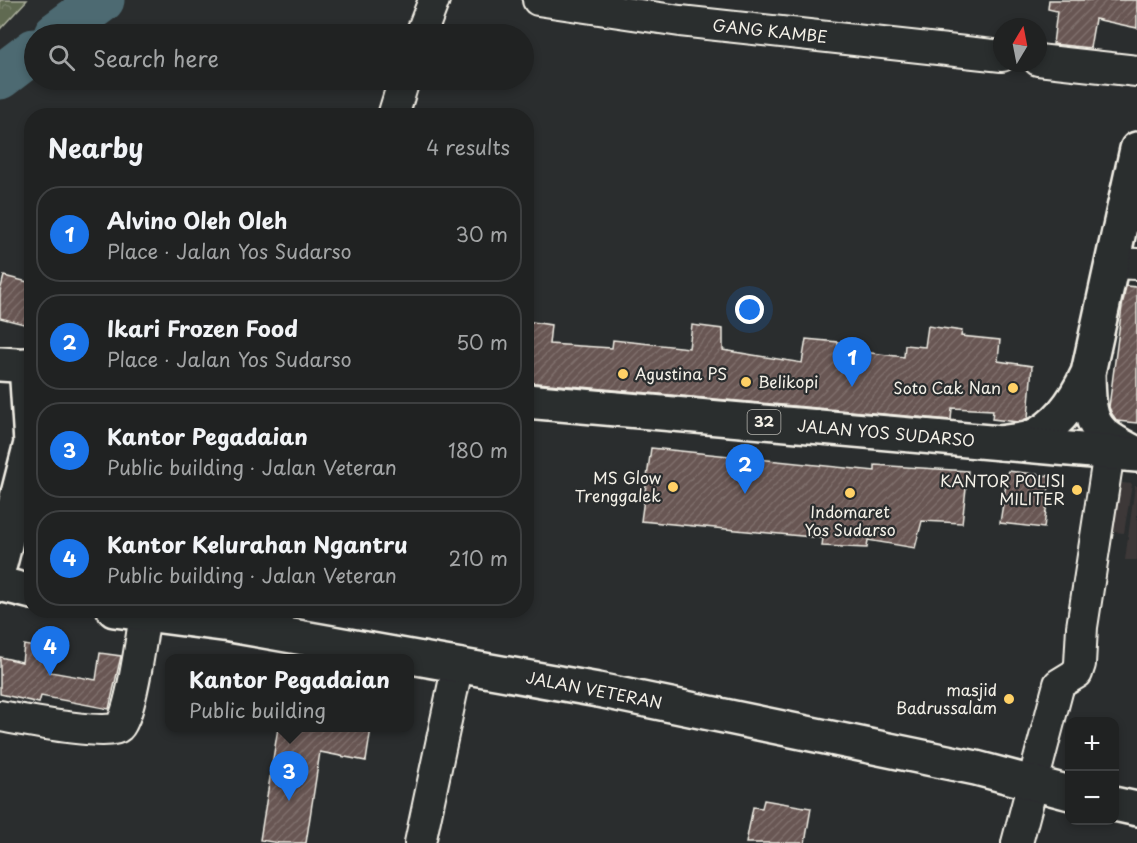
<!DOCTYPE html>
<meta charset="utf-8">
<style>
body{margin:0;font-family:"Playpen Sans",sans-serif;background:#2d2f2f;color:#f1f3f6}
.controls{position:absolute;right:18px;bottom:18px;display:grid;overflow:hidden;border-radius:12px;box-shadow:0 3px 9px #0003}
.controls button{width:54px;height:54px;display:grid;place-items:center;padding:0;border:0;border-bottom:2px solid #3d3f40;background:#202222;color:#f1f3f6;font:30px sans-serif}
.compass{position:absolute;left:993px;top:18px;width:54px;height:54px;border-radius:50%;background:#202222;box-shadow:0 3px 9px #0003;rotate:10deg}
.you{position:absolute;left:750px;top:310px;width:21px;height:21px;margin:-15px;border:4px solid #fff;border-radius:50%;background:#1a73e8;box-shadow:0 0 0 9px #1a73e833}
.badge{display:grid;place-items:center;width:39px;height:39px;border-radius:50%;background:#1a73e8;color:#fff;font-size:20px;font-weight:700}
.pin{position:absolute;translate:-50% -50px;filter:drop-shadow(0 2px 3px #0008)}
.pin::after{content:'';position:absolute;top:32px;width:21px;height:18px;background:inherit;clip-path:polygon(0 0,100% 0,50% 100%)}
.popup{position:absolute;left:165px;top:654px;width:249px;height:78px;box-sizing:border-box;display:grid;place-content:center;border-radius:12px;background:#202222;filter:drop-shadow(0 2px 4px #0005);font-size:20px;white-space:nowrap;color:#a2a4a5}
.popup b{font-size:22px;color:#f1f3f6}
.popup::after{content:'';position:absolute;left:50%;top:100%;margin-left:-12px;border:12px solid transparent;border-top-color:#202222}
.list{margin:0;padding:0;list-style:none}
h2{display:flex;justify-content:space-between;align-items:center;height:78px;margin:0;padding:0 24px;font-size:26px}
h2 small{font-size:20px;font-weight:400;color:#a2a4a5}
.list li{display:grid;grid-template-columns:39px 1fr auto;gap:18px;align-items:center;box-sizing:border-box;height:96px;margin:0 12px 12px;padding:0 12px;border:2px solid #3d3f40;border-radius:24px}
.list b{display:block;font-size:22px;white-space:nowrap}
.list p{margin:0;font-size:20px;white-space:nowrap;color:#a2a4a5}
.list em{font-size:20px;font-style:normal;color:#a2a4a5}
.icon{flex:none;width:33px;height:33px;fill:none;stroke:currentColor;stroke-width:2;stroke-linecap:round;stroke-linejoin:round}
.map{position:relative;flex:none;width:1137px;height:843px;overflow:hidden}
.search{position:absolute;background:#202222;box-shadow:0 3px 9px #0003;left:24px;top:24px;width:510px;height:66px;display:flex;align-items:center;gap:15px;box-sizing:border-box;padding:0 21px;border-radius:33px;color:#a2a4a5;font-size:22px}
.panel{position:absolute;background:#202222;box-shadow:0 3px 9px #0003;left:24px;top:108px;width:510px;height:510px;border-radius:24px}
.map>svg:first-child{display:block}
.built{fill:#3d3939}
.forest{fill:url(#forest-crowns);stroke:#aaae9c;stroke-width:1.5}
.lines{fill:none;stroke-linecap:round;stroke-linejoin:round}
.river{stroke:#4d6a72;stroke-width:45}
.building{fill:url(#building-hatch);stroke:#f4f1e8;stroke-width:1.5}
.minor-casing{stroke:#f4f1e8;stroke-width:34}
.tertiary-casing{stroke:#f4f1e8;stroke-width:38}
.trunk-casing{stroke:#f4f1e8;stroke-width:38}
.minor{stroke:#2a2d2e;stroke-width:30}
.tertiary{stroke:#2a2d2e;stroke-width:33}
.trunk{stroke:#2a2d2e;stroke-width:33}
.poi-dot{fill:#ffd166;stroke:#2a2d2e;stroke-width:2}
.labels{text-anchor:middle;stroke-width:4.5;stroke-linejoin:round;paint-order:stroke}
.shield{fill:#2a2d2e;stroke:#b7b6b0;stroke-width:1.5}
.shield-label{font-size:15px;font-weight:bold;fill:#f4f1e8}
.street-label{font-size:16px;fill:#f4f1e8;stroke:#2a2d2e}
.poi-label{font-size:16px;fill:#f4f1e8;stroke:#2a2d2e;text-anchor:end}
</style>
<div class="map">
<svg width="1137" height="843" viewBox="0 0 1137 843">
<defs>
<pattern id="forest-crowns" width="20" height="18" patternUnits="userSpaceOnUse" patternTransform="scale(1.5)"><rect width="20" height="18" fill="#606a51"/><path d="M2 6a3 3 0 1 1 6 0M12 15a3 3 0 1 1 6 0" fill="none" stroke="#77806a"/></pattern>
<pattern id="building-hatch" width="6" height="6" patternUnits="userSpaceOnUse" patternTransform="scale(1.5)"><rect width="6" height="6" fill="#685653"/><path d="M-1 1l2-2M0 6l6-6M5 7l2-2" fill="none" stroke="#7e6f6c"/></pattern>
</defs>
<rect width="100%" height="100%" fill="#2a2d2e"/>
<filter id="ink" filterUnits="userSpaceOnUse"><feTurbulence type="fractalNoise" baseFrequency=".0167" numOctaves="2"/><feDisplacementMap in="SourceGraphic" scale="12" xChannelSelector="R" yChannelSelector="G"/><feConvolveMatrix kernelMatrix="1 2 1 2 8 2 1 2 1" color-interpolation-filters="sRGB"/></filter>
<g filter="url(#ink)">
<!-- built -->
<path class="built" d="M1112,482l20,2 -8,49 -19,-2z
M1135,486h2v74h-12z"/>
<!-- forest -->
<path class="forest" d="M0,0h27l-27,29z"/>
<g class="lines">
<!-- river -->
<path class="river" d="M56,34l46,-34
M0,77l34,-26"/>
</g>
<!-- building -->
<path class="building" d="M1049,0h88v28l-42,-9 -5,29 -37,-4 4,-33 -9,-2z
M4,276l28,7v43l-32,-8v-27z
M1126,286l11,1v136l-20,-2 -5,-7 -3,-7 13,-100z
M526,321l25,4 -2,19 63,4 1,-8 76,8 3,-23 31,4v21l79,13 4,-24 32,3v7l66,8 1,-12 20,2 3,-21 34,5 -1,5 39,4 -2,21 34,5 -4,52 -10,4 -26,-3 1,-9 -41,-2 -1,12 -425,-38z
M651,448l224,23v-6l93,6 -6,52 -40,-2 -7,27 -47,-8 -1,8 -45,-2 1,-8 -182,-17z
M1008,471l42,5 -6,52 -44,-5z
M24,645l28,5 -2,22 46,8 4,-27 21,3 -12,53 -68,-13 -2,7 -39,-9v-37l22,5z
M278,728h93l-5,33 -46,-9 -14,91h-27l-19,-3z
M764,800l47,8 -6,35h-59l7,-36 9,1z"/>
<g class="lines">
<!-- minor casing -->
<g class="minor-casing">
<path id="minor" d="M538,0l142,21 322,35
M421,34l13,-34
M1038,60l99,11
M393,116l11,-36
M1111,263l26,1
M0,716c18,3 109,21 119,11 12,-11 23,-93 26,-113
M420,843l38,-179
M1017,843l42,-159 18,-11 3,-9 2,-37 27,-175"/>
</g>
<!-- tertiary casing -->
<g class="tertiary-casing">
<path id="tertiary" d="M1137,149l-49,224c1,51 3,58 49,81
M1002,443c9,-2 19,-2 28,-5 28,-11 46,-39 58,-65
M0,564l31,-121 -5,-78
M0,584l32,8
M114,610l116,15 368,65 378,78 94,25
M1114,804l23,5"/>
</g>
<!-- trunk casing -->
<g class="trunk-casing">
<path id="trunk" d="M0,364l32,2
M526,401l611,54"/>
</g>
<!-- minor -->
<use href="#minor" class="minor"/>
<!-- tertiary -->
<use href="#tertiary" class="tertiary"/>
<!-- trunk -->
<use href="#trunk" class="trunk"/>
</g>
</g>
<!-- markers -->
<g class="poi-dot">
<circle cx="623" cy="374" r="6"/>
<circle cx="746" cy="382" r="6"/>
<circle cx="1013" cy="388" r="6"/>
<circle cx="673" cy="487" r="6"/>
<circle cx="1077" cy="490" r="6"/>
<circle cx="850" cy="493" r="6"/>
<circle cx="1009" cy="699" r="6"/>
</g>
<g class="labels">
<!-- shield labels -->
<rect class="shield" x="747.5" y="410" width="33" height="24" rx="4.5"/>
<g class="shield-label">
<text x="764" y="427">32</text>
</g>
<!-- street labels -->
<g class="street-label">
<text transform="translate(770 31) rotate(6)" y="6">GANG KAMBE</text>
<text transform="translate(886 433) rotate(5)" y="6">JALAN YOS SUDARSO</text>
<text transform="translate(594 690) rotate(11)" y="6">JALAN VETERAN</text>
</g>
<!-- poi labels -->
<g class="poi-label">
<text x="635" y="380" text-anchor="start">Agustina PS</text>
<text x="758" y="388" text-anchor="start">Belikopi</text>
<text x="1001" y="394">Soto Cak Nan</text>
<text x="661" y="484">MS Glow<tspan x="661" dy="18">Trenggalek</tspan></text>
<text x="1065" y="487">KANTOR POLISI<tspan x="1065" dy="18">MILITER</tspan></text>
<text x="850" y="518" text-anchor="middle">Indomaret<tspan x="850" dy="18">Yos Sudarso</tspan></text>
<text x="997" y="696">masjid<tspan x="997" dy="18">Badrussalam</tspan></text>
</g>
</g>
</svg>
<div class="controls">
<button>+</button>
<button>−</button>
</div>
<svg class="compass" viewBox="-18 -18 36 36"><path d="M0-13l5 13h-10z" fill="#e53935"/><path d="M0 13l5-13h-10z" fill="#a2a4a5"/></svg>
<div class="you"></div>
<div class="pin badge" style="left:852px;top:387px">1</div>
<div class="pin badge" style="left:745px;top:494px">2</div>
<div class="pin badge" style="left:289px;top:801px">3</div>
<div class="popup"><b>Kantor Pegadaian</b>Public building</div>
<div class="pin badge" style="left:50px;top:676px">4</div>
<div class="search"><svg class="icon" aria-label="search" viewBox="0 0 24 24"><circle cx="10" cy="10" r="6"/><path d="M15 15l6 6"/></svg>Search here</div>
<section class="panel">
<h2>Nearby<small>4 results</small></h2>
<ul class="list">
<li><span class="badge">1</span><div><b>Alvino Oleh Oleh</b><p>Place · Jalan Yos Sudarso</p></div><em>30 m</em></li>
<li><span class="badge">2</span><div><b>Ikari Frozen Food</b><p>Place · Jalan Yos Sudarso</p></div><em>50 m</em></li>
<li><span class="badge">3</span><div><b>Kantor Pegadaian</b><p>Public building · Jalan Veteran</p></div><em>180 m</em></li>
<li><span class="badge">4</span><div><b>Kantor Kelurahan Ngantru</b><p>Public building · Jalan Veteran</p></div><em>210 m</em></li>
</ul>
</section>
</div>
